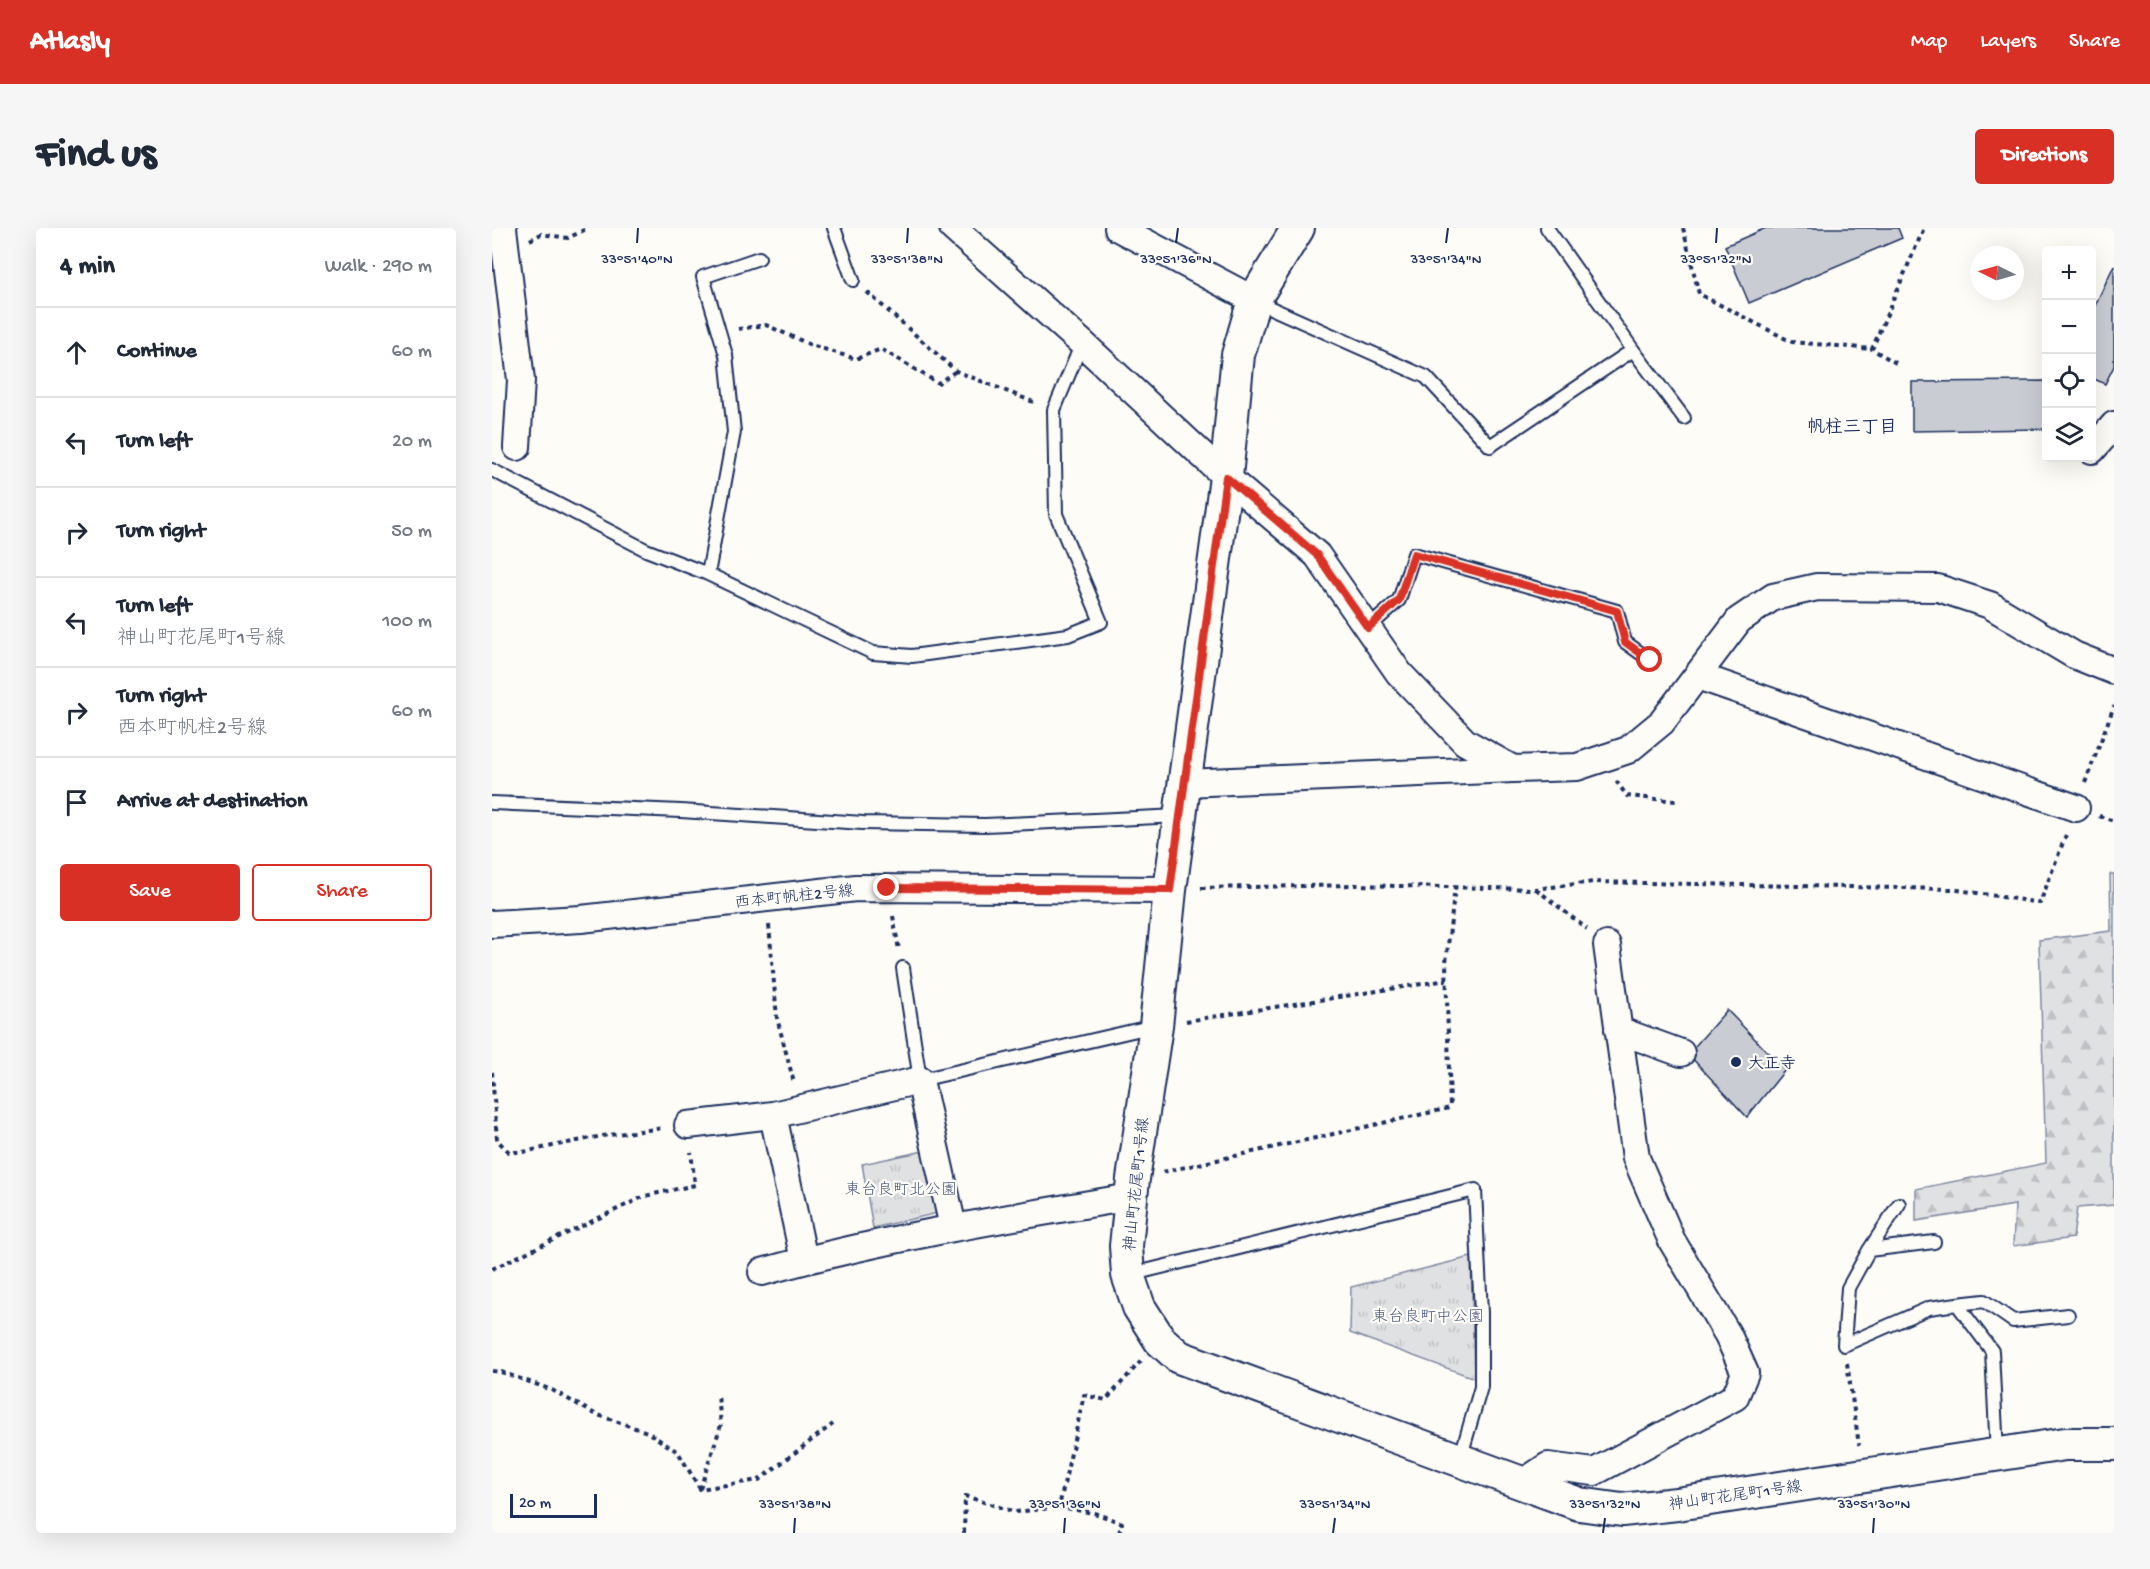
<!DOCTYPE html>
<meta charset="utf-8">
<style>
body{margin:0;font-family:"Gochi Hand","Klee One",sans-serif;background:#f6f6f7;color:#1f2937}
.controls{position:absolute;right:18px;top:18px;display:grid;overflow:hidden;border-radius:6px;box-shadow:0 6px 24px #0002}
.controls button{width:54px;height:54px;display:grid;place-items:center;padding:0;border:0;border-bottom:2px solid #e0e1e3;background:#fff;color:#1f2937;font:30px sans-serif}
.compass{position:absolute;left:1478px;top:18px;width:54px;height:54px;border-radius:50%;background:#fff;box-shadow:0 6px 24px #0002;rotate:275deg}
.scale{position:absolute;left:18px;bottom:15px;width:87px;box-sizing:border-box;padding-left:6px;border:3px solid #1b2f5e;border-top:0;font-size:16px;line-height:21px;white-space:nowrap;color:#1b2f5e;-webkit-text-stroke:4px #fdfcf7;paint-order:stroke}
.stop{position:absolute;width:18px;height:18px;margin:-14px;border:4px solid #d93025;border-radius:50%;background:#fff}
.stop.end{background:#d93025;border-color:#fff;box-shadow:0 2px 6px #0008}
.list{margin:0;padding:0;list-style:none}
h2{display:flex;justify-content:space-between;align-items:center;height:78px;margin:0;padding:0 24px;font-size:26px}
h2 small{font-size:20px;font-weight:400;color:#747a83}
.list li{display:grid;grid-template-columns:39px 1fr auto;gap:18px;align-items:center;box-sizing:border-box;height:90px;padding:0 24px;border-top:2px solid #e0e1e3}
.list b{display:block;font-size:22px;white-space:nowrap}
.list p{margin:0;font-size:20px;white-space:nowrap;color:#747a83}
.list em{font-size:20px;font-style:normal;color:#747a83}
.actions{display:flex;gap:12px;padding:18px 24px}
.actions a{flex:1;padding:14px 0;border:2px solid #d93025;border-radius:6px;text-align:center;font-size:21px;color:#d93025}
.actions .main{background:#d93025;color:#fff}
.icon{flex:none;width:33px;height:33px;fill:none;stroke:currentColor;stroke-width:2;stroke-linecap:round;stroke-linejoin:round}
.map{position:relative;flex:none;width:1622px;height:1305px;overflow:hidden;border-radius:6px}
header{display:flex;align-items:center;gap:36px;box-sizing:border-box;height:84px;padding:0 30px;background:#d93025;color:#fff}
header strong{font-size:28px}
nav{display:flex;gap:33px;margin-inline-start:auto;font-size:21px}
.intro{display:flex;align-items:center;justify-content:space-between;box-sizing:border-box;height:144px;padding:0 36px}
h1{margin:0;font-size:42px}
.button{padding:15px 27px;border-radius:6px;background:#d93025;color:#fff;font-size:21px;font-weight:700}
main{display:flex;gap:36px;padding:0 36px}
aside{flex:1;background:#fff;border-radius:6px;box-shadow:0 6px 24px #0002}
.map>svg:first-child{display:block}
.forest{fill:url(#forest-firs);stroke:#7e88a0;stroke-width:1.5}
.park{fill:url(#park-tufts);stroke:#7e88a0;stroke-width:1.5}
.building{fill:#c9ccd3;stroke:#1b2f5e;stroke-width:1.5}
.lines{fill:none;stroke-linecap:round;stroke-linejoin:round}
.service-casing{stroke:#1b2f5e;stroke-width:16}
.minor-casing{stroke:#1b2f5e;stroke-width:30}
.tertiary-casing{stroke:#1b2f5e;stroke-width:36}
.path{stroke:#1b2f5e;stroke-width:4;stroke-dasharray:4.5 4.5;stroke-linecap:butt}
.service{stroke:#fdfcf7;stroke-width:12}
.minor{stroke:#fdfcf7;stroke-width:26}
.tertiary{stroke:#fdfcf7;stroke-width:32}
.route{stroke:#d93025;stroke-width:8}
.ticks{fill:none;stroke:#1b2f5e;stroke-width:2}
.poi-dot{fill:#1b2f5e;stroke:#fdfcf7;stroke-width:2}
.labels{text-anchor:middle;stroke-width:4.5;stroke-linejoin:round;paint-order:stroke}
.street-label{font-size:16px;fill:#1b2f5e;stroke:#fdfcf7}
.poi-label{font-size:16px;font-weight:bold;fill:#1b2f5e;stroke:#fdfcf7;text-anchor:start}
.park-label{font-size:16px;fill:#4c5c7f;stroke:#fdfcf7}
.neighbourhood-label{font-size:18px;font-weight:bold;fill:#1b2f5e;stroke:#fdfcf7}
.ticks-label{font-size:15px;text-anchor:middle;fill:#1b2f5e;stroke:#fdfcf7;stroke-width:4.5;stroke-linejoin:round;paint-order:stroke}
</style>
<header>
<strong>Atlasly</strong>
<nav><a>Map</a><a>Layers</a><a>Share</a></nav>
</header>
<div class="intro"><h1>Find us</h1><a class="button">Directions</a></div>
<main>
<aside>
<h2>4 min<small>Walk · 290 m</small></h2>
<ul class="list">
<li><svg class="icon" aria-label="ahead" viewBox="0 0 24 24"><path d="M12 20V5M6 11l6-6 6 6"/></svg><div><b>Continue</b></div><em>60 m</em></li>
<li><svg class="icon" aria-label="left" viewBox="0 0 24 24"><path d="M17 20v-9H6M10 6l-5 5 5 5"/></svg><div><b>Turn left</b></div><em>20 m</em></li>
<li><svg class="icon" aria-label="right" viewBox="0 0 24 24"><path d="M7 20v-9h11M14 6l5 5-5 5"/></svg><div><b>Turn right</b></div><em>50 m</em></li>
<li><svg class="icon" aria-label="left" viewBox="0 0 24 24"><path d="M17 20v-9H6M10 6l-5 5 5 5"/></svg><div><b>Turn left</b><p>神山町花尾町1号線</p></div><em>100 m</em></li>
<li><svg class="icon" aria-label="right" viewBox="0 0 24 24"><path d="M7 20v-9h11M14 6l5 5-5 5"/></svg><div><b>Turn right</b><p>西本町帆柱2号線</p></div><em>60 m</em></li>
<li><svg class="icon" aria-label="arrive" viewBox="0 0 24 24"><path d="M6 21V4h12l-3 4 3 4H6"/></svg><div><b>Arrive at destination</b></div></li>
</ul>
<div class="actions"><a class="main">Save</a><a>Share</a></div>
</aside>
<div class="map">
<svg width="1622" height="1305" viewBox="0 0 1622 1305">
<defs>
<pattern id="forest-firs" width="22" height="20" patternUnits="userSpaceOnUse" patternTransform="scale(1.5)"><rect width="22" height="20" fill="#e0e1e3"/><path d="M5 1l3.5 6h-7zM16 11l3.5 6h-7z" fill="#c0c1c5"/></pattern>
<pattern id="park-tufts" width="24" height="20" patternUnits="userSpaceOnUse" patternTransform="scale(1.5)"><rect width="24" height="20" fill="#e0e1e3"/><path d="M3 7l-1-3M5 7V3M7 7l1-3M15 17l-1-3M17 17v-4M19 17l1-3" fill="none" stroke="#c0c1c5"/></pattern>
</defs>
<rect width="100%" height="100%" fill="#fdfcf7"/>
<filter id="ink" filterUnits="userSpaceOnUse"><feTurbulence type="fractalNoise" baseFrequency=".0167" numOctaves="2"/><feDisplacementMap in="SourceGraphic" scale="12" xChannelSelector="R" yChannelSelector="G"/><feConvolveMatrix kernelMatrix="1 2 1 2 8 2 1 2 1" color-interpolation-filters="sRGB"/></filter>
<g filter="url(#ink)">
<!-- forest -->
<path class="forest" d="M1618,646h4v331l-37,3 -4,30 -60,8 2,-41 -99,16v-32l130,-26 -7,-223 72,-9z"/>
<!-- park -->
<path class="park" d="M437,922l13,62 -69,16 -11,-64z
M979,1029l3,121 -124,-45 1,-46z"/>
<!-- building -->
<path class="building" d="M1274,0h132l4,10 -153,65 -24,-57z
M1622,37v101l-9,18 -13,-6v-66z
M1554,153v48l-134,2v-49z
M1235,782l58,60 -38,47 -59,-63z"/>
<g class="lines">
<!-- service casing -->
<g class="service-casing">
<path id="service" d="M342,0l19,52
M1055,0l86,122
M763,73l171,76 64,69 143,-96 51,68
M0,242l154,80 62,24 165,79 39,3 156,-21 33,-13 -45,-108 -2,-104 28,-67
M216,346l26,-142 -8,-77 -23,-78 56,-19
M876,400l31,-28 15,-46 203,57 8,31 25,18
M0,575l189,8 182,12 122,2 194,-9
M411,740l17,112 234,-54
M1407,976l-30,46 -21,38 -4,57 85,-37 28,-4 35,47 5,103
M1377,1022l65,-8
M637,1047l346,-85 6,123v74l-21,72
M1465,1076l27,-3 29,20 55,-6"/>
</g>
<!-- minor casing -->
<g class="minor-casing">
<path id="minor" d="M11,0l18,152 -4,67
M461,0l129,115 144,134 91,78 82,118 66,69 48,27 64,-2 51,-17 34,-28 77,-102 34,-23 44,-10 121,1 52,17 84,50 40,16
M626,0l136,72
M1600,222l22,-25
M1206,448l378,132
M693,555l328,-14
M0,696l89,-5 275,-31 314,2
M1126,802l63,23
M281,887l31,145
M196,897l85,-10 147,-35 33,147
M270,1044c121,-34 245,-54 369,-75
M1032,1254l24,-16 46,6 141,-75 10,-24 -17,-38 -56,-94 -36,-83 -29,-213"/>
</g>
<!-- tertiary casing -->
<g class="tertiary-casing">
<path id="tertiary" d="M806,0l-44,72 -16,55 -12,122 -56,413 -14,136 -23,153 -7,67 2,29 11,32 21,33 19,17 400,147 43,6 55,-6 388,-60h49"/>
</g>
<!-- path -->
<path class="path" d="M1191,0l16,66 93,48 80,7
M38,12l11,-6 27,4 20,-10
M375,64l89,79 80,32
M246,101l28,-4 45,20 45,14 25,-10 57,34 18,-12
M1404,135l-24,-14 52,-121
M1124,553l11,15 49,5
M1593,555l29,-77
M1607,588l15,5
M709,660l154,-3 180,4 58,-7 359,7 88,14 27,-71
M1044,661l51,40
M401,688l6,34
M277,697l8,93 17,65
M694,793l261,-41
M0,844l5,68 12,12h14l79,-16 61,-8
M671,944l287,-64 -4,-146 9,-75
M0,1041l153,-73 50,-11 -4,-33
M1355,1135l12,82
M0,1143l9,1 51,18 43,24 52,18 31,20 22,37 59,-9 74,-56
M208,1261l21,-64 -3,-30
M472,1305l1,-37 50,16 44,-5
M627,1305l3,-10 -28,-10 -35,-6 25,-112 22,5 35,-39"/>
<!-- service -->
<use href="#service" class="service"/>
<!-- minor -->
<use href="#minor" class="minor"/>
<!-- tertiary -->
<use href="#tertiary" class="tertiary"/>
</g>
</g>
<g class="lines" filter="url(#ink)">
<!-- route -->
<path class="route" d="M395,660l283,2 56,-413 91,78 51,73 31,-28 15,-46 203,57 8,31 25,18"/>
</g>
<!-- ticks -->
<path class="ticks" d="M145,15l1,-15M415,15l1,-15M684,15l2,-15M954,15l2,-15M1224,15l1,-15M302,1305l1,-15M572,1305l1,-15M841,1305l2,-15M1111,1305l2,-15M1381,1305l1,-15"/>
<!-- markers -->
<circle class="poi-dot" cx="1244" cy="834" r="6"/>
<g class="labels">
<!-- street labels -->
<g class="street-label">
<text transform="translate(302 667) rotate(-6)" y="6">西本町帆柱2号線</text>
<text transform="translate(643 956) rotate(-84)" y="6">神山町花尾町1号線</text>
<text transform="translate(1243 1266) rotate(-8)" y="6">神山町花尾町1号線</text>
</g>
<!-- poi labels -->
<g class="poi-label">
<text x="1256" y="840">大正寺</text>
</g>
<!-- park labels -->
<g class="park-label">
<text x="409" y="966">東台良町北公園</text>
<text x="936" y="1093">東台良町中公園</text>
</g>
<!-- neighbourhood labels -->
<g class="neighbourhood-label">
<text x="1360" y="204">帆柱三丁目</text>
</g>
</g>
<g class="ticks-label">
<text x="145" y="35">33°51'40"N</text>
<text x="415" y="35">33°51'38"N</text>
<text x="684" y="35">33°51'36"N</text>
<text x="954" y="35">33°51'34"N</text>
<text x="1224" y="35">33°51'32"N</text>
<text x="303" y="1280">33°51'38"N</text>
<text x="573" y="1280">33°51'36"N</text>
<text x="843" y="1280">33°51'34"N</text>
<text x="1113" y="1280">33°51'32"N</text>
<text x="1382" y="1280">33°51'30"N</text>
</g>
</svg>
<div class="controls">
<button>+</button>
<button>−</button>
<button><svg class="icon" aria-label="locate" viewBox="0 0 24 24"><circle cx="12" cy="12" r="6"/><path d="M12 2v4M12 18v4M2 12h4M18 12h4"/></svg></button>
<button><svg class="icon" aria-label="layers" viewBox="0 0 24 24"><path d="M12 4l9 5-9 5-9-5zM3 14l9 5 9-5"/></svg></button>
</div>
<svg class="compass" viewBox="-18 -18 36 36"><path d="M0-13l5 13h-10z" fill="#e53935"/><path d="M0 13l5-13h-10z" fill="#747a83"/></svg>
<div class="scale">20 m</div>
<div class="stop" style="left:1158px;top:432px"></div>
<div class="stop end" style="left:395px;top:660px"></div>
</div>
</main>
